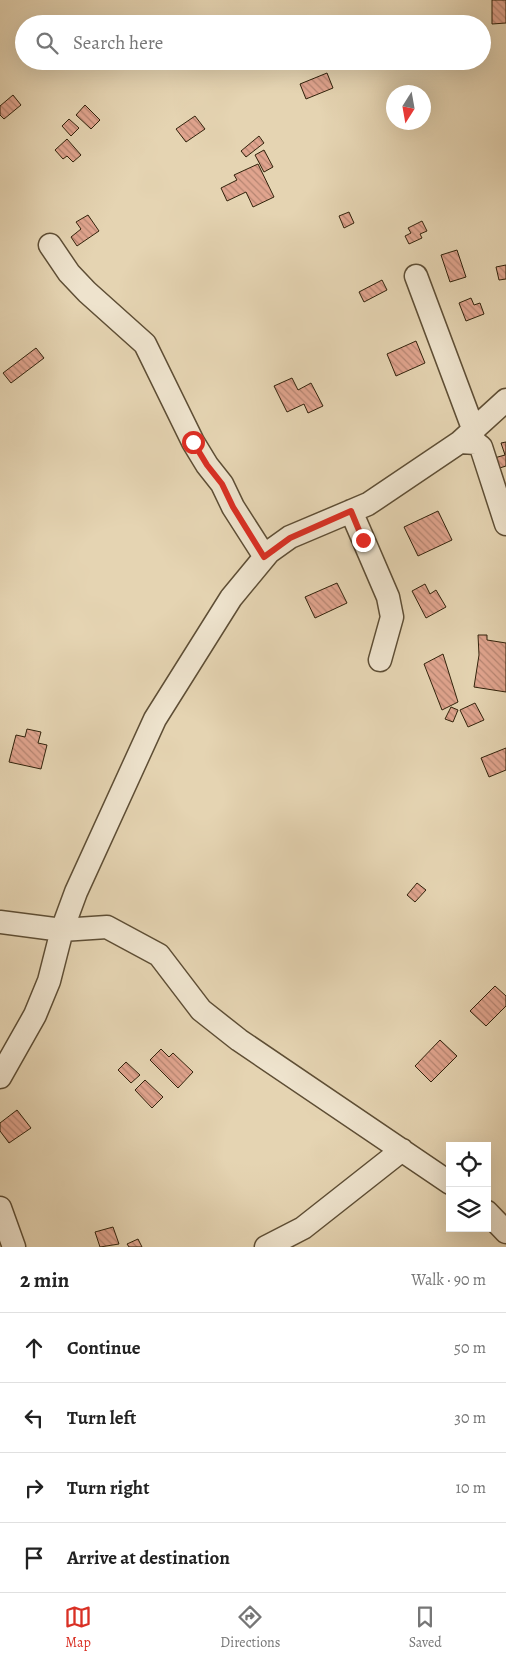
<!DOCTYPE html>
<meta charset="utf-8">
<style>
body{margin:0;font-family:Alegreya,serif;background:#f6f6f6;color:#222}
.controls{position:absolute;right:15px;bottom:15px;display:grid;overflow:hidden;border-radius:0px;box-shadow:0 5px 20px #0002}
.controls button{width:45px;height:45px;display:grid;place-items:center;padding:0;border:0;border-bottom:1px solid #e0e0e0;background:#fff;color:#222;font:25px sans-serif}
.compass{position:absolute;left:386px;top:85px;width:45px;height:45px;border-radius:50%;background:#fff;box-shadow:0 5px 20px #0002;rotate:191deg}
.stop{position:absolute;width:15px;height:15px;margin:-11px;border:4px solid #d93025;border-radius:50%;background:#fff}
.stop.end{background:#d93025;border-color:#fff;box-shadow:0 1px 5px #0008}
.list{margin:0;padding:0;list-style:none}
h2{display:flex;justify-content:space-between;align-items:center;height:65px;margin:0;padding:0 20px;font-size:21px}
h2 small{font-size:16px;font-weight:400;color:#767676}
.list li{display:grid;grid-template-columns:32px 1fr auto;gap:15px;align-items:center;box-sizing:border-box;height:70px;padding:0 20px;border-top:1px solid #e0e0e0}
.list b{display:block;font-size:19px;white-space:nowrap}
.list em{font-size:16px;font-style:normal;color:#767676}
.icon{flex:none;width:28px;height:28px;fill:none;stroke:currentColor;stroke-width:2;stroke-linecap:round;stroke-linejoin:round}
.map{position:relative;flex:none;width:506px;height:1247px;overflow:hidden}
.search{position:absolute;background:#fff;box-shadow:0 5px 20px #0002;left:15px;right:15px;top:15px;height:55px;display:flex;align-items:center;gap:12px;box-sizing:border-box;padding:0 18px;border-radius:28px;color:#767676;font-size:19px}
.sheet{height:345px;background:#fff}
nav{display:flex;justify-content:space-around;align-items:center;box-sizing:border-box;height:70px;border-top:1px solid #e0e0e0;background:#fff;font-size:14px;color:#767676}
nav a{display:grid;justify-items:center;gap:2px}
nav .on{color:#d93025}
.map>svg:first-child{display:block}
.building{fill:url(#building-back-hatch);stroke:#31220b}
.lines{fill:none;stroke-linecap:round;stroke-linejoin:round}
.minor-casing{stroke:#5e4e35;stroke-width:25}
.minor{stroke:#eee3cd;stroke-width:22}
.route{stroke:#d93025;stroke-width:6}
</style>
<div class="map">
<svg width="506" height="1247" viewBox="0 0 506 1247">
<defs>
<pattern id="building-back-hatch" width="6" height="6" patternUnits="userSpaceOnUse" patternTransform="scale(1.25)"><rect width="6" height="6" fill="#e0a48e"/><path d="M-1 5l2 2M0 0l6 6M5-1l2 2" fill="none" stroke="#b68572"/></pattern>
</defs>
<rect width="100%" height="100%" fill="#e5d4b2"/>
<filter id="stains"><feTurbulence type="fractalNoise" baseFrequency=".004" numOctaves="4"/><feColorMatrix values="0 0 0 0 .2 0 0 0 0 .09 0 0 0 0 .02 0 0 0 .5 -.17"/></filter>
<radialGradient id="worn" r=".72"><stop offset=".6" stop-color="#630" stop-opacity="0"/><stop offset="1" stop-color="#630" stop-opacity=".3"/></radialGradient>
<!-- building -->
<path class="building" d="M492,0h14v23l-14,1z
M298,61h18l-15,7z
M327,73l6,15 -27,11 -6,-15z
M13,95l8,10 -17,14 -4,-4v-9z
M85,105l15,15 -9,9 -15,-14z
M195,116l10,13 -19,13 -10,-13z
M69,119l10,9 -8,8 -9,-10z
M259,136l5,7 -18,14 -5,-6z
M67,139l14,16 -8,7 -6,-6 -4,3 -8,-9z
M264,150l9,17 -9,5 -9,-17z
M258,164l16,33 -21,10 -7,-15 -19,9 -6,-13 16,-8 -3,-5z
M349,212l5,11 -10,5 -5,-12z
M88,215l11,16 -22,15 -6,-9 10,-8 -5,-7z
M422,221l5,10 -7,3 2,4 -13,6 -4,-8 6,-3 -3,-5z
M457,250l9,27 -16,5 -9,-27z
M506,265v14l-7,1 -3,-13z
M382,280l5,10 -23,12 -5,-10z
M471,298l3,7 6,-2 4,11 -18,7 -7,-18z
M416,341l9,22 -29,13 -9,-22z
M36,348l8,10 -33,25 -8,-10z
M292,378l6,12 13,-7 12,23 -15,7 -4,-9 -17,8 -13,-26z
M506,442v24l-16,5 -3,-11 18,-5 -4,-12z
M438,511l14,29 -34,16 -14,-29z
M337,583l10,20 -32,15 -10,-21z
M425,584l5,10 6,-4 10,17 -20,11 -14,-27z
M478,635h9v5l19,3v49l-32,-5 5,-32z
M443,654l15,48 -16,8 -18,-46z
M475,703l9,17 -16,7 -8,-17z
M451,707l7,3 -5,12 -8,-3z
M27,729l14,3 -3,11 9,2 -6,24 -32,-7 7,-27 9,2z
M506,748v22l-17,7 -8,-19z
M417,883l9,7 -11,12 -8,-7z
M495,986l11,10v10l-20,20 -16,-15z
M440,1040l17,16 -26,26 -16,-16z
M161,1049l8,8 4,-4 20,19 -15,16 -28,-28z
M126,1062l14,13 -9,8 -13,-13z
M145,1080l18,17 -11,11 -17,-18z
M17,1110l14,18 -22,15 -9,-12v-8z
M113,1227l6,17 -19,3 -5,-15z
M138,1239l4,8h-13l-2,-3z"/>
<g class="lines">
<!-- minor casing -->
<g class="minor-casing">
<path id="minor" d="M50,245l19,28 18,19 58,52 48,98 14,23 15,19 11,23 32,50
M416,276l58,155
M460,442l16,1 5,4 25,77
M351,511l37,86 4,20 -12,43
M0,922l62,8 45,-3 52,28 42,55 38,30 211,143
M0,1077l35,-62 14,-34 13,-51 14,-38 79,-173 76,-121 38,-46 21,-15 78,-33 92,-62 46,-42
M0,1208l14,39
M487,1212l19,20
M266,1247l37,-19 99,-78"/>
</g>
<!-- minor -->
<use href="#minor" class="minor"/>
</g>
<g class="lines">
<!-- route -->
<path class="route" d="M193,442l14,23 15,19 11,23 31,50 26,-19 61,-27 12,29"/>
</g>
<rect width="100%" height="100%" filter="url(#stains)"/>
<rect width="100%" height="100%" fill="url(#worn)"/>
</svg>
<div class="controls">
<button><svg class="icon" aria-label="locate" viewBox="0 0 24 24"><circle cx="12" cy="12" r="6"/><path d="M12 2v4M12 18v4M2 12h4M18 12h4"/></svg></button>
<button><svg class="icon" aria-label="layers" viewBox="0 0 24 24"><path d="M12 4l9 5-9 5-9-5zM3 14l9 5 9-5"/></svg></button>
</div>
<svg class="compass" viewBox="-18 -18 36 36"><path d="M0-13l5 13h-10z" fill="#e53935"/><path d="M0 13l5-13h-10z" fill="#767676"/></svg>
<div class="stop" style="left:193px;top:442px"></div>
<div class="stop end" style="left:363px;top:540px"></div>
<div class="search"><svg class="icon" aria-label="search" viewBox="0 0 24 24"><circle cx="10" cy="10" r="6"/><path d="M15 15l6 6"/></svg>Search here</div>
</div>
<section class="sheet">
<h2>2 min<small>Walk · 90 m</small></h2>
<ul class="list">
<li><svg class="icon" aria-label="ahead" viewBox="0 0 24 24"><path d="M12 20V5M6 11l6-6 6 6"/></svg><div><b>Continue</b></div><em>50 m</em></li>
<li><svg class="icon" aria-label="left" viewBox="0 0 24 24"><path d="M17 20v-9H6M10 6l-5 5 5 5"/></svg><div><b>Turn left</b></div><em>30 m</em></li>
<li><svg class="icon" aria-label="right" viewBox="0 0 24 24"><path d="M7 20v-9h11M14 6l5 5-5 5"/></svg><div><b>Turn right</b></div><em>10 m</em></li>
<li><svg class="icon" aria-label="arrive" viewBox="0 0 24 24"><path d="M6 21V4h12l-3 4 3 4H6"/></svg><div><b>Arrive at destination</b></div></li>
</ul>
</section>
<nav>
<a class="on"><svg class="icon" aria-label="map" viewBox="0 0 24 24"><path d="M3 6l6-2 6 2 6-2v14l-6 2-6-2-6 2zM9 4v14M15 6v14"/></svg>Map</a>
<a><svg class="icon" aria-label="directions" viewBox="0 0 24 24"><path d="M12 3l9 9-9 9-9-9zM9 14v-3h6M13 9l2 2-2 2"/></svg>Directions</a>
<a><svg class="icon" aria-label="saved" viewBox="0 0 24 24"><path d="M7 4h10v16l-5-4-5 4z"/></svg>Saved</a>
</nav>
